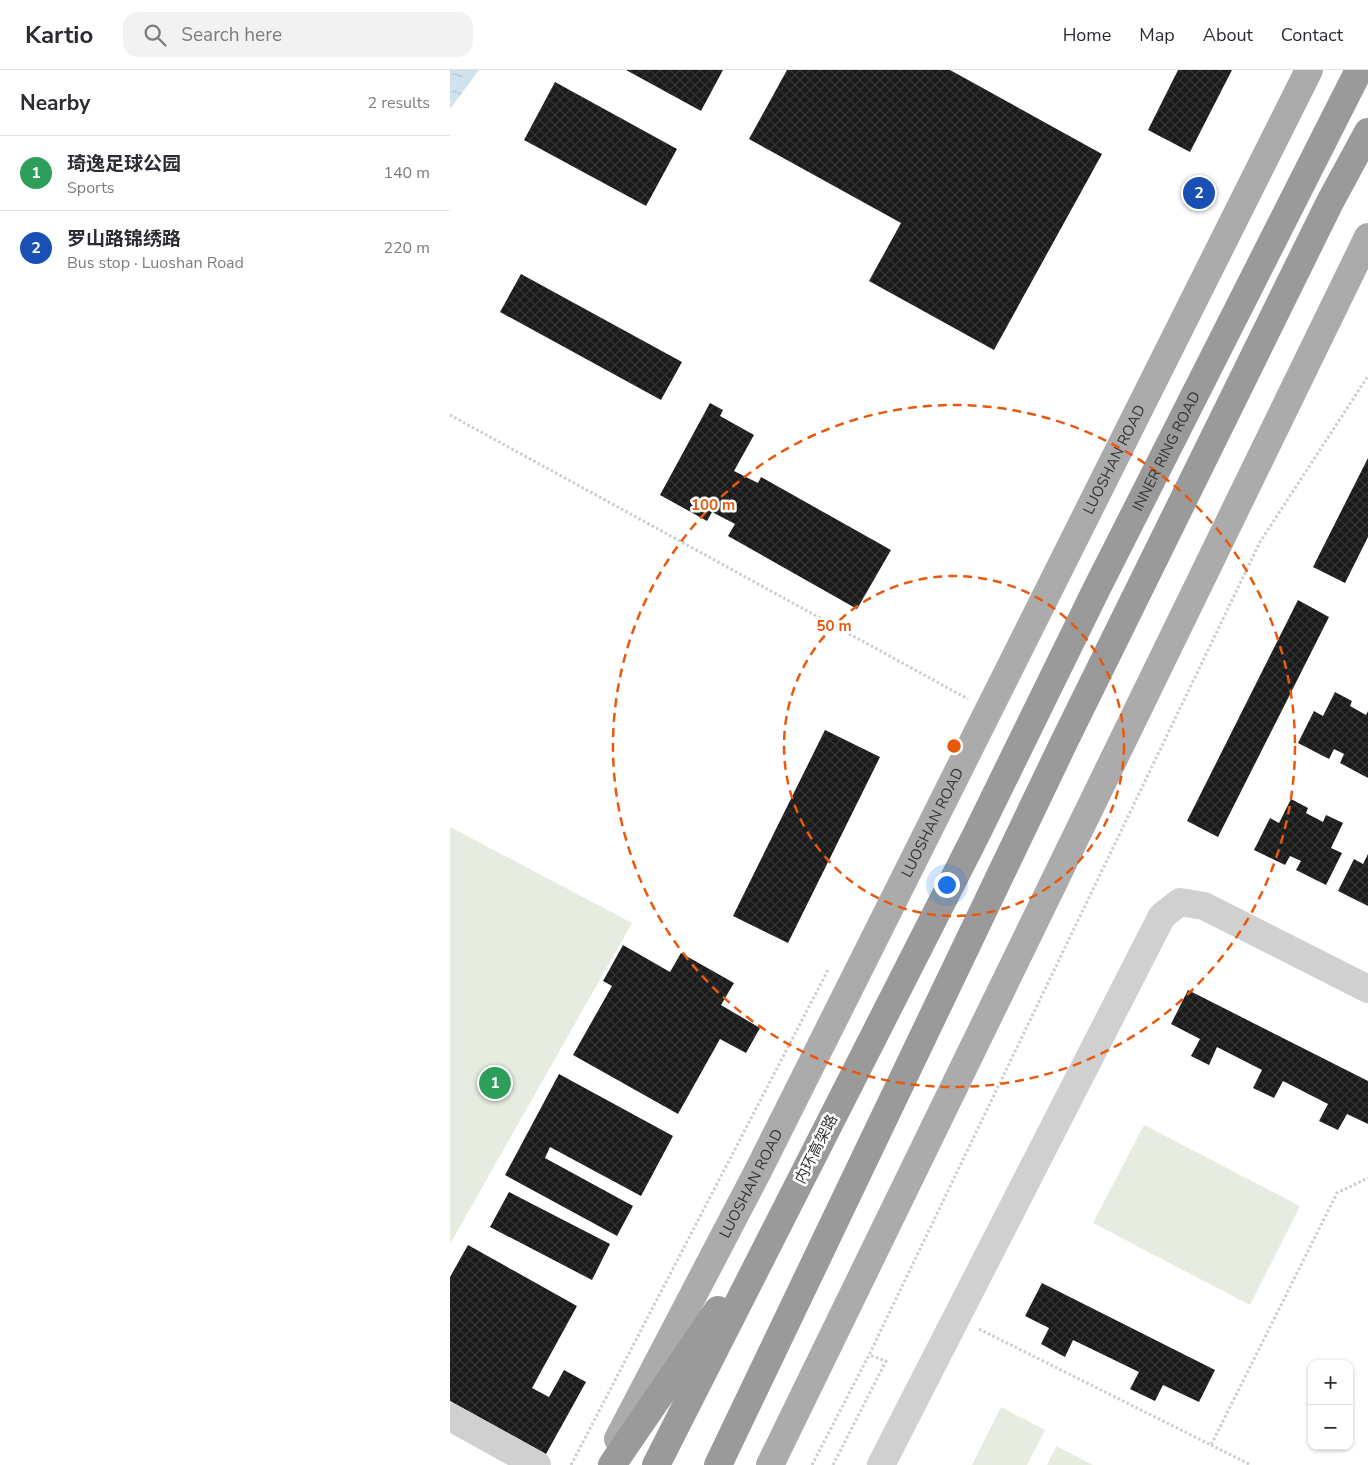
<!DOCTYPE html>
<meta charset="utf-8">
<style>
body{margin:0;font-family:"Nunito Sans","Noto Sans SC",sans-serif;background:#f2f2f3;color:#2b2b33}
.controls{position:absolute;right:15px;bottom:15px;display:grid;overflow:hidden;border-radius:10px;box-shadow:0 1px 4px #0004}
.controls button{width:45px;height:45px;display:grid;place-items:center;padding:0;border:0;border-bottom:1px solid #e1e1e2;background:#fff;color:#2b2b33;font:25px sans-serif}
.you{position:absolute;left:496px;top:814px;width:18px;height:18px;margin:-12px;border:4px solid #fff;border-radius:50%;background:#1a73e8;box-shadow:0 0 0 8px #1a73e833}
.badge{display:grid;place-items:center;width:32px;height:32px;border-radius:50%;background:#b45309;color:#fff;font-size:16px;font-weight:700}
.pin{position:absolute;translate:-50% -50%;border:2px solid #fff;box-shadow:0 1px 5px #0006}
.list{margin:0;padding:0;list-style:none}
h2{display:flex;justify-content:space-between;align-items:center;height:65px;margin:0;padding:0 20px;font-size:21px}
h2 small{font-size:16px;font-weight:400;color:#7c7c81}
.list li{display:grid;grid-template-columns:32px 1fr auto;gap:15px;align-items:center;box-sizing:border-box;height:75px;padding:0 20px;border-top:1px solid #e1e1e2}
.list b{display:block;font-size:19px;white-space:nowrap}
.list p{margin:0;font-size:16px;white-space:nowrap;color:#7c7c81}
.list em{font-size:16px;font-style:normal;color:#7c7c81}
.icon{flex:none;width:28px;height:28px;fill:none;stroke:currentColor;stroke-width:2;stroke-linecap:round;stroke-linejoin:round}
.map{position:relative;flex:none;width:918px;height:1395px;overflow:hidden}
header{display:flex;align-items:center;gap:30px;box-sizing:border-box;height:70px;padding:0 25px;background:#fff;border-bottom:1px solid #e1e1e2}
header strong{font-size:24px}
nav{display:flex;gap:28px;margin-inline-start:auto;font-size:18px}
.search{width:350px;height:45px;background:#f2f2f3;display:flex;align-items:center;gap:12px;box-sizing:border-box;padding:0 18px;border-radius:15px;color:#7c7c81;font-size:19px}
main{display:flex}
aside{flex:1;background:#fff}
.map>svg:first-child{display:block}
.green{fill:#e6ecdf}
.water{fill:url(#water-ripples)}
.building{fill:url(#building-cross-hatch)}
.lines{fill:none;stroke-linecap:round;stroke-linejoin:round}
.path{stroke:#cdcdcd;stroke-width:3;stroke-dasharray:2.5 2.5;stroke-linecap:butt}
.minor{stroke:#d0d0d0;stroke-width:28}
.major{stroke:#ababab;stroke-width:28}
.highway{stroke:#9a9a9a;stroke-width:28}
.ring{fill:none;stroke:#e8590c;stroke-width:2.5;stroke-dasharray:9 6}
.labels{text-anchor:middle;stroke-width:5;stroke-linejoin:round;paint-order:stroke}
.street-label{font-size:15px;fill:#333;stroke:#fff}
.centre{fill:#e8590c;stroke:#fff;stroke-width:2.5}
.ring-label{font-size:15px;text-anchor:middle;font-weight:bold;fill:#e8590c;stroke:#fff;stroke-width:5;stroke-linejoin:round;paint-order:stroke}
</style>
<header>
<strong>Kartio</strong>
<div class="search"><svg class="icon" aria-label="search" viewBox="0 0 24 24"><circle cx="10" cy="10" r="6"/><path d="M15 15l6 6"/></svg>Search here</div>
<nav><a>Home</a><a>Map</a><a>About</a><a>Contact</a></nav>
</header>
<main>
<aside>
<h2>Nearby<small>2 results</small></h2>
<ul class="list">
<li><span class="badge" style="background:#2e9e5b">1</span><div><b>琦逸足球公园</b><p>Sports</p></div><em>140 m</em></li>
<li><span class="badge" style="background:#1a4fb4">2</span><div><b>罗山路锦绣路</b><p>Bus stop · Luoshan Road</p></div><em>220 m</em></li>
</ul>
</aside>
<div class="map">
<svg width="918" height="1395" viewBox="0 0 918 1395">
<defs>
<pattern id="water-ripples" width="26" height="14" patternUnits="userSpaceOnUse" patternTransform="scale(1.25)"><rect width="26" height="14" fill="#cfe2ee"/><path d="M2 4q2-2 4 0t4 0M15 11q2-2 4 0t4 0" fill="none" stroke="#b2c2cd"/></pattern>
<pattern id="building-cross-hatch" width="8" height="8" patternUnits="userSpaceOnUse" patternTransform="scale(1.25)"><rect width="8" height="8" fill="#1a1a1a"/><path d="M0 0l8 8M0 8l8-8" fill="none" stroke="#333"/></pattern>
</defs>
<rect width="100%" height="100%" fill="#fff"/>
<!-- green -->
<path class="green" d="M0,757l182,96 -182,321z
M694,1055l156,81 -50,99 -157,-82z
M551,1337l44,23 -18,35h-55z
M606,1376l37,19h-46z"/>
<!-- water -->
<path class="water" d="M0,0h29l-29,39z"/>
<!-- building -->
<path class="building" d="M176,0h97l-22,41z
M337,0h163l152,84 -108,196 -125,-69 32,-58 -152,-84z
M728,0h54l-42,82 -42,-22z
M105,12l122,67 -31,57 -122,-66z
M71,204l161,88 -21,38 -161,-88z
M260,333l13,7 -3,6 34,19 -20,36 24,12 3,-6 130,73 -34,59 -129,-73 7,-12 -23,-12 -5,9 -47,-26z
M918,388v79l-23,46 -32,-16z
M848,530l31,17 -111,220 -31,-16z
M885,622l17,9 -2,5 16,9 2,-4v67l-28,-15 4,-9 -10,-5 -5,10 -31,-16 16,-32 9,5z
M375,660l55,27 -92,186 -55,-27z
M841,729l17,9 -2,5 17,9 3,-7 17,8 -12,25 11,5 -16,32 -30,-15 5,-9 -11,-5 -5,9 -31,-15 16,-32 9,5z
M918,784v52l-30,-15 16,-32 9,5z
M173,875l47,27 11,-19 53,30 -13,22 39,23 -14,25 -26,-14 -42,75 -105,-59 39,-69 -9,-5z
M738,920l180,91v43l-21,-10 -9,16 -19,-9 9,-17 -45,-23 -9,17 -21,-10 9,-18 -45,-23 -8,18 -18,-9 9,-17 -29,-15z
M109,1004l114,62 -32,60 -91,-49 -5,11 88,48 -16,30 -112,-61z
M59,1122l101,52 -18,36 -102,-53z
M18,1175l109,61 -45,82 17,9 15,-27 22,12 -40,72 -96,-53v-124z
M592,1213l173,87 -16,32 -36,-17 -8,16 -25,-12 9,-17 -66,-32 -8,17 -24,-13 8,-16 -24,-12z"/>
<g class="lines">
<!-- path -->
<path class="path" d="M0,345l518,284
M529,1259l232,116 126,-252 31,-15
M761,1375l40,20
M121,1395l257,-495
M362,1395l57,-110 391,-813 108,-166
M383,1395l53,-104 -17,-6"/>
<!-- minor -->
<path class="minor" d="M0,1347l87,48
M431,1395l281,-549 18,-14 24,4 164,83"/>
<!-- major -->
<g class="major">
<path id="s1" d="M168,1369l140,-268 551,-1101"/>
<path d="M320,1395l598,-1228"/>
</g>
<!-- highway -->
<g class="highway">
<path d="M162,1395l106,-155"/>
<path id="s2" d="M206,1395l321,-632 119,-243 263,-520"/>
<path d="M268,1395l346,-723 266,-540 38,-70"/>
</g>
</g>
<!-- distance rings -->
<g class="ring">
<circle cx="504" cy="676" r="170"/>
<circle cx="504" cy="676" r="341"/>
</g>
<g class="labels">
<!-- street labels -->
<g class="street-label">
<text dy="5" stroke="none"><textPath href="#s2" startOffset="1135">INNER RING ROAD</textPath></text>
<text dy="5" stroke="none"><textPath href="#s1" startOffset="1098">LUOSHAN ROAD</textPath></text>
<text dy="5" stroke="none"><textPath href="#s1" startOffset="692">LUOSHAN ROAD</textPath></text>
<text transform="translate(366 1079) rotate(-63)" y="5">内环高架路</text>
<text dy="5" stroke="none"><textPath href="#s1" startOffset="288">LUOSHAN ROAD</textPath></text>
</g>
</g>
<circle cx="504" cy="676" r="8" class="centre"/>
<g class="ring-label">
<text x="263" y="440">100 m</text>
<text x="384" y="561">50 m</text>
</g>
</svg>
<div class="controls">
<button>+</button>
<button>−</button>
</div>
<div class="you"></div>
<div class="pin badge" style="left:45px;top:1013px;background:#2e9e5b">1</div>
<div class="pin badge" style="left:749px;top:123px;background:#1a4fb4">2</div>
</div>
</main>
